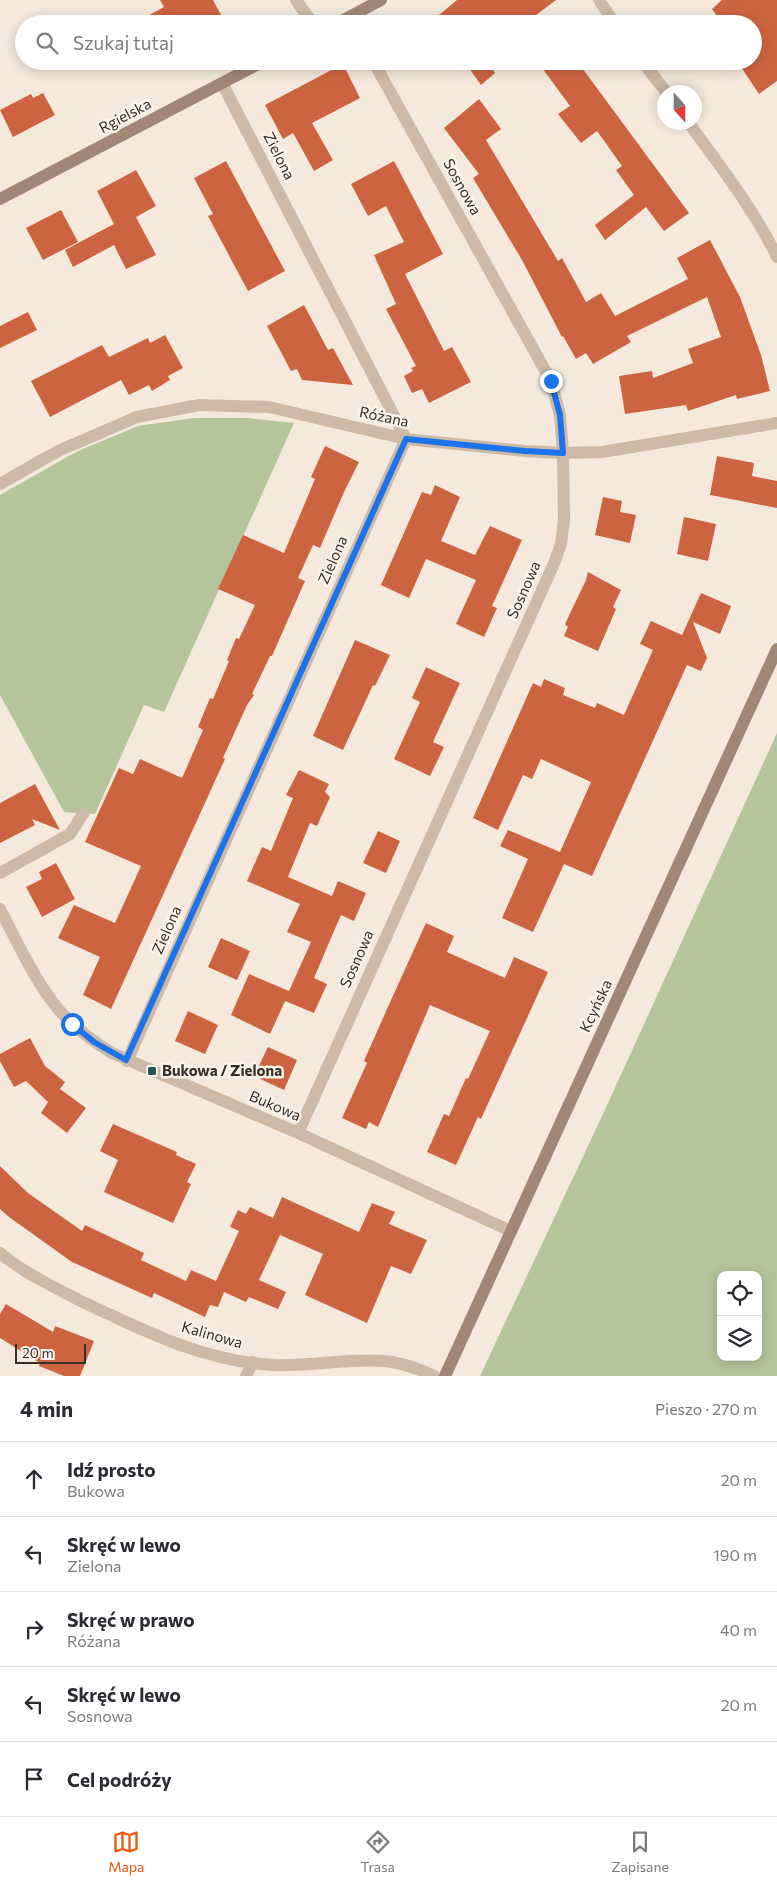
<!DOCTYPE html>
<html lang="pl">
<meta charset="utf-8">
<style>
body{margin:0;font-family:Commissioner,sans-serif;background:#f2f2f3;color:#2b2b33}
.controls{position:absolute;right:15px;bottom:15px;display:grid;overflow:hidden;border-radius:10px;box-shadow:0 2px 12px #0003}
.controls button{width:45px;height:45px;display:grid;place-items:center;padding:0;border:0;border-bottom:1px solid #e1e1e2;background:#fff;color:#2b2b33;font:25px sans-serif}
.compass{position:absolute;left:657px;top:85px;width:45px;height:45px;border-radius:50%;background:#fff;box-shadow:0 2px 12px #0003;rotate:159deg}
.scale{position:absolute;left:15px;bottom:12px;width:71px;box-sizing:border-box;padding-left:5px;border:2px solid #392e28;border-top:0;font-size:14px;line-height:18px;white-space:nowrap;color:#392e28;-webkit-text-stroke:4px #fbf3e9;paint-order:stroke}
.stop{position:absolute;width:15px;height:15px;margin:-11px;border:4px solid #1a73e8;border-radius:50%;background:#fff}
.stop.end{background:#1a73e8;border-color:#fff;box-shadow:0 1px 5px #0008}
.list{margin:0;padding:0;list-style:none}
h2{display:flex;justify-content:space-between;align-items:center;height:65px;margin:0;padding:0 20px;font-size:21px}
h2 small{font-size:16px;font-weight:400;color:#7c7c81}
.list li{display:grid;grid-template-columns:32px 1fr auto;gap:15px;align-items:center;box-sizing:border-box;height:75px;padding:0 20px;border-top:1px solid #e1e1e2}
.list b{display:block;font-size:19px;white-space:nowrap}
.list p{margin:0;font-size:16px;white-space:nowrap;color:#7c7c81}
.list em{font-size:16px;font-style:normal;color:#7c7c81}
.icon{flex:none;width:28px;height:28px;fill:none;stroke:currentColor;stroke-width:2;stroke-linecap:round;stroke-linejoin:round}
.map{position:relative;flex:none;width:777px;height:1376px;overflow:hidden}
.search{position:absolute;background:#fff;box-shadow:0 2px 12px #0003;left:15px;right:15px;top:15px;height:55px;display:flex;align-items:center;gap:12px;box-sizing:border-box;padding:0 18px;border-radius:28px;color:#7c7c81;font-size:19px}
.sheet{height:440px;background:#fff}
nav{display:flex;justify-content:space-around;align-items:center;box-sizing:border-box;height:70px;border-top:1px solid #e1e1e2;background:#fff;font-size:14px;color:#7c7c81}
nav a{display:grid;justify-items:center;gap:2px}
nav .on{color:#ea580c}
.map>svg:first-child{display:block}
.green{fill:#b6c49b;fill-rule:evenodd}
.building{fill:#cd6441}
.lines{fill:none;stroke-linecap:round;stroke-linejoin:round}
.street{stroke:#cdb9a7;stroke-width:12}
.secondary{stroke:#a18778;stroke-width:12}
.route{stroke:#1a73e8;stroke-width:6}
.poi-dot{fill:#1b585d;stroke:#fbf3e9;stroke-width:2}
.labels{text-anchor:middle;stroke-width:5;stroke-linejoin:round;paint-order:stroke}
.street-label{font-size:15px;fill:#392e28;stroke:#fbf3e9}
.poi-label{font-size:15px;font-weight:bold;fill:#392e28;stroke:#fbf3e9;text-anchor:start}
</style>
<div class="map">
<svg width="777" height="1376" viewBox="0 0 777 1376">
<rect width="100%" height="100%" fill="#f4e9dc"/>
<!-- green -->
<path class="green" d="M194,418h54l46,5 -130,289 -20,-7 -49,109 -31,-2 -64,-117v-200l76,-43 62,-26z
M777,733v643h-297l123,-262zM721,1275h37v82h-37z"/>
<!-- building -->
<path class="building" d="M160,0h53l13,24h-93l31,-17z
M457,0h99l-32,24h-96z
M722,0h55v81l-18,13 -22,-33h16v-37h-30l-11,-15z
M464,61h23l8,12 -14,12z
M537,61h40l112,152 -25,18 -18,-24 -41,33 -10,-15 39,-30 -18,-25 6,-4 -25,-35 -16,12 -23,-29 12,-8z
M343,64l17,34 -48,25 21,37 -19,11 -21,-38 -10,6 -18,-34z
M43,93l12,22 -42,22 -13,-27 31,-16 2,4z
M479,99l22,30 -15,11 72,121 4,-3 24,44 15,-9 14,23 73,-37 -11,-21 33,-18 30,57 21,58 9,36 -33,8 -1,-4 -48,16 -2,-6 -61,9 -6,-38 33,-5 1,7 40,-15 -5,-14 33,-12 -14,-40 -80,39 4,6 -38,22 -7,-11 -10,6 -13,-23 -1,1 -40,-77 -49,-82 6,-4 -35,-46z
M226,161l59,110 -37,20 -40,-75 5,-2 -19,-36z
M394,161l49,93 -38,20 39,77 8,-4 19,35 -42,21 -7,-14 -10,4 -8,-17 9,-5 -2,-3 5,-2 -30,-57 10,-5 -22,-49 30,-13 -18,-36 -18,10 -17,-32z
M136,170l20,36 -20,11 20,38 -30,14 -12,-24 -41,22 -8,-17 49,-26 -17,-33z
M61,210l17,32 -35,18 -17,-32z
M304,305l24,45 5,-2 20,37 -51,-5 -5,-11 -6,2 -24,-45z
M28,312l9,18 -37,18v-22z
M165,335l18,33 -15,8 2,4 -18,11 -3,-6 -20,10 -8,-15 -71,37 -19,-36 71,-36 7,12 39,-19 2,5z
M325,446l34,16 -15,30 -24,56 -7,-3 -15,33 7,3 -33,75h-2l-18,38 2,1 -7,10 -24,53 2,1 -114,250 -28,-14 17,-38 -42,-19 16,-33 41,18 26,-57 -56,-24 34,-74 14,6 7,-15 42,19 21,-48 -5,-3 12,-29 3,1 16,-38 -2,-1 9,-22 3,1 16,-34 -37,-16 25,-54 41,18 31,-74 -4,-2z
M717,456l37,7 -2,13 25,5v27l-67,-13z
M435,485l25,12 -19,44 34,14 15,-29 32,14 -30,66 5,2 -13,29 -28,-13 20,-44 -50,-21 -17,39 -28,-13 41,-93 9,3z
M603,497l19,4 -2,11 16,3 -6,28 -35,-8z
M684,517l32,7 -8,37 -31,-7z
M588,572l33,18 -8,17 3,2 -18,42 -34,-15 4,-9 -3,-3 21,-44z
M701,593l30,13 -4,11 -7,17 -27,-12 14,36 -6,13 -14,-6 -95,211 -28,-12 -31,68 -31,-14 26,-59 -28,-13 8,-16 52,22 31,-70 -50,-23 -9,20 -9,-4 -25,55 -25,-12 60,-135 8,4 3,-8 21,9 -2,7 32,13 2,-5 27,12 29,-65 -13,-6 11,-23 31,14z
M355,640l35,15 -15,31 -2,-1 -30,65 -30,-14z
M426,667l34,16 -27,59 11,5 -14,29 -36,-17 26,-57 -8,-4z
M299,770l30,14 -4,8 5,5 -13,29 -7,-3 -22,54 44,19 6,-15 28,12 -12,28 -13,-6 -10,23 -17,40 13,6 -13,29 -29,-12 -15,33 -39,-19 18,-41 40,17 22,-49 -24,-10 13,-28 -53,-23 15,-34 9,4 22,-53 -7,-3z
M35,784l25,46 -28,-11 3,6 -35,18v-40z
M378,831l22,10 -14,32 -23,-10z
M56,863l19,36 -33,18 -16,-30 16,-8 -3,-7z
M426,923l28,13 -7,16 58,26 9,-21 34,15 -67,147 -3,-2 -22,48 -29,-13 17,-38 5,2 17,-38 2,1 22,-48 -60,-26 -52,122 -9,-5 -3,7 -24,-11 25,-55 -3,-2 23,-52z
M221,938l29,13 -13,29 -29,-13z
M188,1011l30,14 -13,29 -30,-13z
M30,1038l15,28 20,16 -5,7 26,19 -19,25 -26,-20 7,-11 -22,-21 -12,6 -14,-26v-7z
M268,1047l29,13 -13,30 -30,-14z
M113,1124l64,28 -1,3 20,9 -9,18 4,2 -18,39 -69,-31 14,-32 -18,-9z
M0,1166l28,27 54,38 3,-6 59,28 -3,7 45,21 5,-11 25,11 23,-50 -9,-4 8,-17 8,4 4,-7 23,11 9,-21 77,35 13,-29 23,9 -6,12 38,16 -16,34 -20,-8 -24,57 -62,-28 18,-41 -43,-19 -21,45 27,12 -8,17 -29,-12 -3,5 -22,-10 -6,15 -8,-2 -5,12 -51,-24 -2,5 -80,-36 -63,-45 -9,-8z
M6,1304l47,28 2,-6 39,15 -14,35h-16l-25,-10 1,-3 -40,-25v-24z"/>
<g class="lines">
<!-- street -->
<path class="street" d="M296,0l17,24
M599,0l16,24
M642,61l24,31
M688,122c32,44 65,86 89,135
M0,484l58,-33 79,-34 62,-12 70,2 137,32 119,12 38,2 39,-1 175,-29
M0,873l70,-39 13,-20
M0,909c16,31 31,63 51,91 16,22 38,39 61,53l186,80 213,98
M127,1061l279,-622 -184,-356
M298,1133l257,-572 6,-17 3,-24 -1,-67 -3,-38 -9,-34 -178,-320
M0,1253c24,20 54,34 81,48 61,29 124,61 193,64 36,2 73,-7 109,-4 17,1 36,8 51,15
M246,1376l7,-14"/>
<!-- secondary -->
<path class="secondary" d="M336,24l45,-24
M0,199l264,-138
M445,1376l332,-727"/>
</g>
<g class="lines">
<!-- route -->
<path class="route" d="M72,1024l22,18 32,18 280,-621 119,12 38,2 -3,-38 -9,-34"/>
</g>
<!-- markers -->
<rect class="poi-dot" x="147" y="1066" width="10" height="10" rx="2.5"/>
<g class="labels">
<!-- street labels -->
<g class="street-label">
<text transform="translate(125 116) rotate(-28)" y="5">Rgielska</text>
<text transform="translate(279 156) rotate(63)" y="5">Zielona</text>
<text transform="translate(462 187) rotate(61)" y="5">Sosnowa</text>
<text transform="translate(384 417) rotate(12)" y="5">Różana</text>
<text transform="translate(333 560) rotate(-66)" y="5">Zielona</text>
<text transform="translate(524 590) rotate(-66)" y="5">Sosnowa</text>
<text transform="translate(167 930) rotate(-66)" y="5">Zielona</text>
<text transform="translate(357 959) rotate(-66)" y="5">Sosnowa</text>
<text transform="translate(596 1006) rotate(-65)" y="5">Kcyńska</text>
<text transform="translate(275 1106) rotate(23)" y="5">Bukowa</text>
<text transform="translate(212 1335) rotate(16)" y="5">Kalinowa</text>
</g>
<!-- poi labels -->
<g class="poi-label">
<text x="162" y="1076">Bukowa / Zielona</text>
</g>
</g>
</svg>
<div class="controls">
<button><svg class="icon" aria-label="locate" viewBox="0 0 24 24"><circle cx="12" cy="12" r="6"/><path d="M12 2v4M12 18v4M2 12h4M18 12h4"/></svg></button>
<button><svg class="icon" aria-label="layers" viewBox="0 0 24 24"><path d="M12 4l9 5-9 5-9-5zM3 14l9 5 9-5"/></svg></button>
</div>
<svg class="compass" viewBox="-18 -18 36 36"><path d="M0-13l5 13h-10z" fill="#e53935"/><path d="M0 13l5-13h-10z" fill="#7c7c81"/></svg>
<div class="scale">20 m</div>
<div class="stop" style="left:72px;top:1024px"></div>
<div class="stop end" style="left:551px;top:381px"></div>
<div class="search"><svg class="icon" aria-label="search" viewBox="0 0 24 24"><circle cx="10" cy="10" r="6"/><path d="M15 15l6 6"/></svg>Szukaj tutaj</div>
</div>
<section class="sheet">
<h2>4 min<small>Pieszo · 270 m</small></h2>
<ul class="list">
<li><svg class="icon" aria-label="ahead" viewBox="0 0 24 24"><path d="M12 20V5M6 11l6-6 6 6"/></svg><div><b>Idź prosto</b><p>Bukowa</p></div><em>20 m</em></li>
<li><svg class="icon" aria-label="left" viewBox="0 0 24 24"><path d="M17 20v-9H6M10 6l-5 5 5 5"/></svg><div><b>Skręć w lewo</b><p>Zielona</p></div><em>190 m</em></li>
<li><svg class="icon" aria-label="right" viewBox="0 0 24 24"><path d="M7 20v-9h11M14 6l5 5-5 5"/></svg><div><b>Skręć w prawo</b><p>Różana</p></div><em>40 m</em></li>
<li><svg class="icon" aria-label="left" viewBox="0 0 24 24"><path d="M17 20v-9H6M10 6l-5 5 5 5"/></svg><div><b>Skręć w lewo</b><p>Sosnowa</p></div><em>20 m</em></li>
<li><svg class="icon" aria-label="arrive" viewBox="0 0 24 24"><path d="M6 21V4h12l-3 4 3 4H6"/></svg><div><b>Cel podróży</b></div></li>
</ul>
</section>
<nav>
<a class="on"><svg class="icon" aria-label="map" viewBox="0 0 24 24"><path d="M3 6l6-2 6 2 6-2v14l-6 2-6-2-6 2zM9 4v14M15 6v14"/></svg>Mapa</a>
<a><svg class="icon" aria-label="directions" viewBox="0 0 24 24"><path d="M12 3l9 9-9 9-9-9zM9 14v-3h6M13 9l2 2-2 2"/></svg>Trasa</a>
<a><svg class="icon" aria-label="saved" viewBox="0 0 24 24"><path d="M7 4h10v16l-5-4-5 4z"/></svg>Zapisane</a>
</nav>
